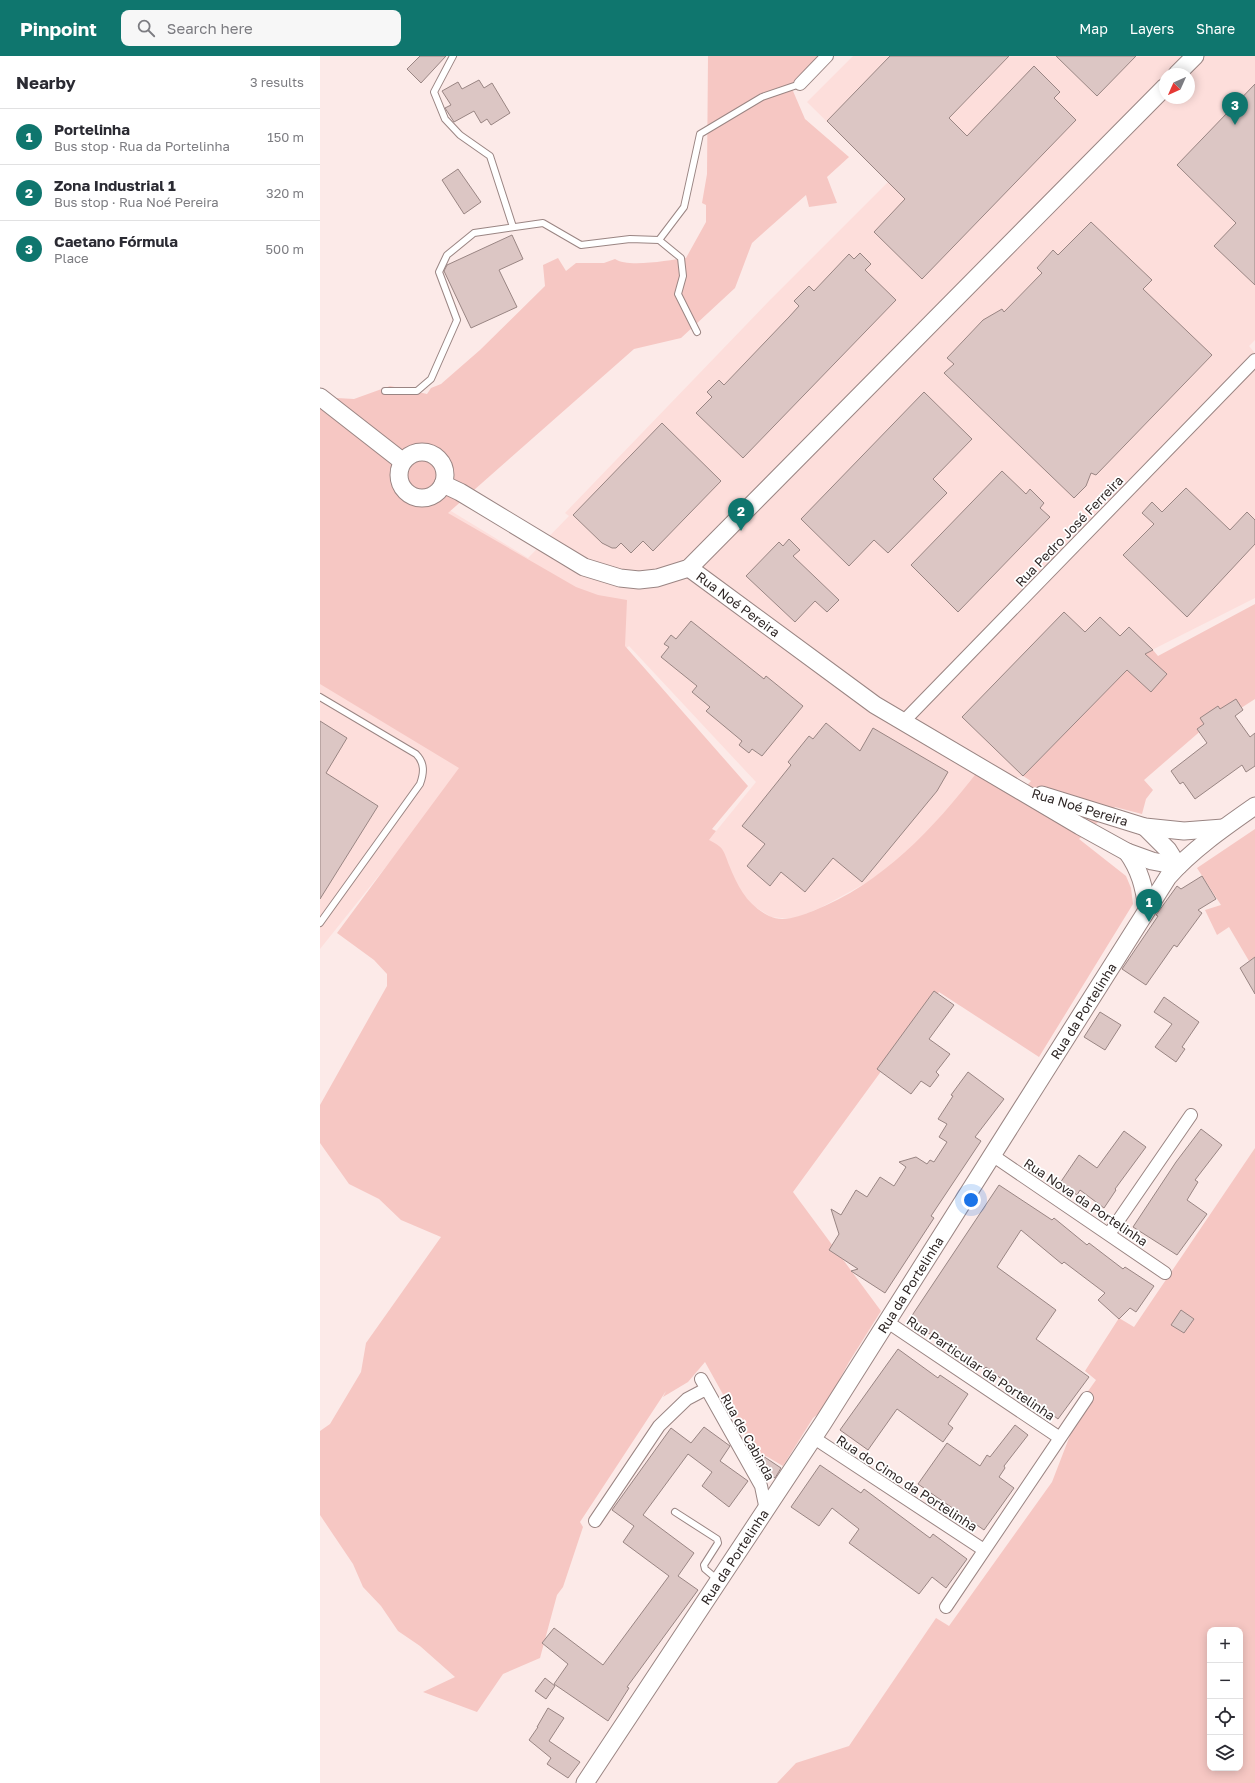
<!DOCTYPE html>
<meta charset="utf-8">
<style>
body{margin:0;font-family:"Golos Text",sans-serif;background:#f7f7f7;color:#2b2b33}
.controls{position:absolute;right:12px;bottom:12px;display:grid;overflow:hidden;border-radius:8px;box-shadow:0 2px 10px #0003}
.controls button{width:36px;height:36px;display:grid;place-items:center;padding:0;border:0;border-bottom:1px solid #e1e1e2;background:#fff;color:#2b2b33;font:20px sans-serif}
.compass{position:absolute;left:839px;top:12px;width:36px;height:36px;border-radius:50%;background:#fff;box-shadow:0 2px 10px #0003;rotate:225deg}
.you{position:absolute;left:651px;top:1144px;width:14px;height:14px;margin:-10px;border:3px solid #fff;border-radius:50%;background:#1a73e8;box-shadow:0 0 0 6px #1a73e833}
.badge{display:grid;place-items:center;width:26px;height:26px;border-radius:50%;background:#0f766e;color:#fff;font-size:13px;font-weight:700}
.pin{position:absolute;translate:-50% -33px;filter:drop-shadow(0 1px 2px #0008)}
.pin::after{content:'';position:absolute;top:21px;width:14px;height:12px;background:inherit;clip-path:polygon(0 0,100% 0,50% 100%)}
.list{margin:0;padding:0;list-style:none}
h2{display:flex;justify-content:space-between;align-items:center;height:52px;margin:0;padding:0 16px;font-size:17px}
h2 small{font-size:13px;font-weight:400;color:#7c7c81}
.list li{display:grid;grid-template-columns:26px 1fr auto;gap:12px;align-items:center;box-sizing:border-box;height:56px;padding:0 16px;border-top:1px solid #e1e1e2}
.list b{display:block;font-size:15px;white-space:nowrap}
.list p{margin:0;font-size:13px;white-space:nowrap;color:#7c7c81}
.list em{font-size:13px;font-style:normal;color:#7c7c81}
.icon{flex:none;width:22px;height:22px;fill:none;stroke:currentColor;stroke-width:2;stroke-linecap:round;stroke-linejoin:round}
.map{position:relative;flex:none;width:935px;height:1727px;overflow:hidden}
header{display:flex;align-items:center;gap:24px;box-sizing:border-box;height:56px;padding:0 20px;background:#0f766e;color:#fff}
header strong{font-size:19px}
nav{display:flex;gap:22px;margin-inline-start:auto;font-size:14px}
.search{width:280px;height:36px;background:#f7f7f7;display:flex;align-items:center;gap:10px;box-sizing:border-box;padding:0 14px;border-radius:8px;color:#7c7c81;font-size:15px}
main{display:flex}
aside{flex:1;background:#fff}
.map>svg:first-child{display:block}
.built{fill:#fddedb;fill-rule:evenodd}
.green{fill:#f6c7c3;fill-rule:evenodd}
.building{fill:#dcc6c4;stroke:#998583}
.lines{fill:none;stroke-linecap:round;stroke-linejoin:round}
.lane-casing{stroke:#9a8583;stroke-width:8}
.street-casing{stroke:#9a8583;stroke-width:14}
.secondary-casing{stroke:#9a8583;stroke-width:19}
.lane{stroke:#fff;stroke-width:6}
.street{stroke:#fff;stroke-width:12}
.secondary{stroke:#fff;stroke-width:17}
.labels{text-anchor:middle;stroke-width:3.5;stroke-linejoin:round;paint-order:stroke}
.street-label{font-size:13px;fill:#2e2625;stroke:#fff}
</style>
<header>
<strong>Pinpoint</strong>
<div class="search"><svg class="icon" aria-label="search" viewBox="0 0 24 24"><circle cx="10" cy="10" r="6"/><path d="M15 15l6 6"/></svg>Search here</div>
<nav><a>Map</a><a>Layers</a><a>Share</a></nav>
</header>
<main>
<aside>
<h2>Nearby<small>3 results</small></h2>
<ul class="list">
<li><span class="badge">1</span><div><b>Portelinha</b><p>Bus stop · Rua da Portelinha</p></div><em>150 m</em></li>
<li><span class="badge">2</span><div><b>Zona Industrial 1</b><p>Bus stop · Rua Noé Pereira</p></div><em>320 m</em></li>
<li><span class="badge">3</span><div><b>Caetano Fórmula</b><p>Place</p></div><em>500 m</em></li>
</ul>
</aside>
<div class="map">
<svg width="935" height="1727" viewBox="0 0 935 1727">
<rect width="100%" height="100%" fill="#fceae8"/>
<!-- built -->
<path class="built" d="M533,0h402v284l-6,6 6,7v245l-115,58 -117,120 -40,13 -88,76 -31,19 -44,24 -27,11 -22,-2 -19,-12 -48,-59 52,-64 -127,-136 -164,122 -145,181v-531l126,90 82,50 41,-42 -4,-3 206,-214 117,-117 -81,-80zM845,18h24v24h-24z"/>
<!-- green -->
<path class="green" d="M388,0h112l-27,29v6l12,28 44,38 -22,20 10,26 -28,4 -3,-12 -54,48 -17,45 -54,50 -47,11 -186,164 128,74 22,8 29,5 -2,46 123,140 -36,43 4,2 -7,9c4,2 10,5 13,9 3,4 5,11 7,16 9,22 18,40 40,51 14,7 31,0 44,-5 69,-27 121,-83 165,-140l39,25 14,-15 -8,-5 117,-120 13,-6 5,6 97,-52v95l-31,20 -20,9 -60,52 9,10 -7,9 -4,15 -27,-7 -36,32 47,37 5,12 2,16 -94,153 -100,-65 -146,200 88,119 -32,51 -26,48 -10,8 -30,48 -17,-10 -6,5 -55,-99 -17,20 -25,15 3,-6 -86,131 3,5 -20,60 -6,8 -17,63 -37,16 -26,38 -54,-20 32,-15 -35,-31 -22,-15 -17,-25 -18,-19 -10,-23 -33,-49v-84l10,-7 31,-52 5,-29 75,-106 -40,-17 -22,-21 -30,-15 -29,-41v-38l67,-119v-12l-13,-14 -37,-27 122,-165 -139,-84v-287l34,2 36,-13 37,8 4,-6 10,-4 39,-34 65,-64 -2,-21 15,-7 8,13 10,-8h28l11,-4c13,9 55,1 71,-1l20,-36v-17l-4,-2 5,-29z
M935,773v128l-6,4 -20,-34 -12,8 -12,-25 16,-5 -24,-37z
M935,1092v635h-478l19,-20 53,-17 87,-128 13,8 103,-144 34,-88 10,-14 -11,-9 34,-53 15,9zM890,1574h30v138h-30z"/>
<!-- building -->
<path class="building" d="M100,0h26l-25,27 -14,-14z
M570,0h119l-60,62 18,18 67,-70 26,26 -6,6 22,22 -154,159 -48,-47 31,-33 -78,-78z
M736,0h80l-39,40z
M159,24l5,8 8,-5 18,30 -19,12 -4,-6 -6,4 -7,-12 -20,11 -9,-14 6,-3 -9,-14 16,-9 4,7z
M935,28v201l-41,-39 22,-23 -59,-58z
M138,113l23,33 -17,12 -22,-34z
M771,166l61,58 -9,9 69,66 -116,120 -5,-2 -5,13 -12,12 -130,-125 10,-9 -7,-6 36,-38 19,-11 2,3 38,-39 -5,-5 16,-18 5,5z
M192,179l11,24 -24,11 18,37 -46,21 -27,-57 3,-6z
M540,197l11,11 -6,6 31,30 -153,158 -47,-45 16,-16 -5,-5 12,-12 5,5 65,-68 10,-11 -5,-5 15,-15 5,5 35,-37 5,5z
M604,336l48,47 -39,40 14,14 -59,60 -14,-13 -25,26 -48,-47z
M342,367l59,58 -68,70 -10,-10 -12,12 -10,-10 -5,5h-4l-10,-5 -29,-28z
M682,415l24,23 4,-5 14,14 -4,5 10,9 -92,95 -47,-47z
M866,432l44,42 17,-18 8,8v24l-68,73 -64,-62 31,-31 -12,-11 10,-11 10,10z
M469,483l11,11 -7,6 46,44 -12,12 -12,-11 -20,21 -49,-46 33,-34 4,4z
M744,556l21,20 15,-15 20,19 9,-9 24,23 -8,4 22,20 -16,18 -24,-22 -104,106 -61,-59z
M371,565l73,58 2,-3 37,30 -41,50 -10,-7 -3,4 -10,-8 3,-4 -36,-30 4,-4 -18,-15 5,-6 -36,-29 8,-10 -5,-3 7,-9 5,4z
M916,643l7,11 -8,6 15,21 5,-4v33l-9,6 -4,-7 -47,34 -12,-17 -3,2 -9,-13 36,-28 -10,-14 7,-5 -4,-6 18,-12 2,3z
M0,665l27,17 -21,35 52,33 -58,93z
M506,667l34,28 13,-23 75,44 -11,19 -75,91 -29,-24 -28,34 -24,-20 -11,14 -23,-20 18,-22 -23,-18 49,-61 -3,-3 21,-26 4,3z
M882,820l14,23 -18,11 4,3 -25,34 -3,-2 -28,40 -24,-16 36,-53 -2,-1 21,-29 4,3z
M935,901v37l-15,-26z
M614,935l20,14 -25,34 21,15 -14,18 3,3 -9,12 -9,-6 -10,13 -34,-25z
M844,941l35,25 -17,25 3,2 -9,13 -21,-15 17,-23 -18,-12z
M780,956l21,13 -16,25 -21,-13z
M648,1016l36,27 -29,38 6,4 -50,75 3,2 -49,75 -34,-22 7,-2 -29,-19 10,-16 -8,-25 10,6 15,-25 11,7 13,-20 14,9 12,-19 -7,-5 17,-5 11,7 3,-4 4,2 13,-20 -8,-5 8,-13 -9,-5 15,-23 -2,-1z
M881,1073l21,16 -27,35 3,2 -11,18 20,14 -30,41 -44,-28 43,-65z
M804,1075l22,16 -31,42 1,1 -12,18 -24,-18 -3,5 -17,-12 19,-28 18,13z
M679,1129l53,35 2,-2 33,27 2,-2 34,26 2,-2 29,19 -18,26 -6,-4 -11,11 -21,-19 7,-7 -41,-31 -2,2 -41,-34 -24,37 59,43 -20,29 53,38 -31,42 -36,-27 -1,2 -35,-27 -2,2 -37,-27 -2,2 -36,-24z
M861,1254l13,9 -10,14 -13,-8z
M578,1293l40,29 2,-3 28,19 -20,30 5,4 -10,14 -46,-33 -29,41 -28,-20z
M695,1369l13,10 -24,31 1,2 -6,9 15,11 -30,42 -66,-46 29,-41 33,23 7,-11 3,2z
M384,1371l26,19 -10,15 28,20 -19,26 -27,-21 10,-14 -24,-18 -45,61 51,38 -16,23 20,14 -71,97 2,1 -21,33 -54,-37 14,-20 -26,-21 12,-15 49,37 66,-89 -46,-34 11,-16 -22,-16 59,-82 20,15z
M443,1400l18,12 -6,10 -15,-9 -2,-4z
M500,1409l41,28 3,-4 66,49 3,-4 34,25 -21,29 -14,-11 -13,17 -70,-51 10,-14 -27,-21 -13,18 -28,-19z
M225,1622l10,8 -9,13 -11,-8z
M228,1652l16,10 -15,23 31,21 -12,16 -21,-14 4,-6 -22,-18 9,-13h-1z"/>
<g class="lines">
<!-- lane casing -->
<g class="lane-casing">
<path id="lane" d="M133,0l-19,36 11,27 15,16 30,21 23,71
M339,184l22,18 2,18 -5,18 19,38
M65,335h32l14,-12 26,-59 -18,-48 8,-17 27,-22 69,-10 38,22 49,-6 29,1 25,-33 16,-73 62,-37 38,-13
M0,641l96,57c9,9 8,19 4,30l-100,139
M355,1456l42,27 1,4 -14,22 1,4 13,11"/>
</g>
<!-- street casing -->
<g class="street-casing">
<path id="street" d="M480,28l27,-28
M584,665l351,-361
M672,1099l173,118
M789,1178l82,-119
M566,1265l174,117
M381,1323l60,107 5,24
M494,1382l170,112
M275,1465l64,-95 28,-27 19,-10
M626,1551l141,-209"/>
</g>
<!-- secondary casing -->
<g class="secondary-casing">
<g id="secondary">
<path d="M857,18l18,-18"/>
<path d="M0,341l82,64"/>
<circle cx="102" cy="419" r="23"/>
<path d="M123,428l17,8 124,75 36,11 19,2 18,-2 32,-10 476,-481"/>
<path id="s1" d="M369,512l186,137 205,121 47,26 25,9 26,5"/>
<path d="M722,739l103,32 39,4 39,-3"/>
<path d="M825,771l23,23 10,16"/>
<path d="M807,796c13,18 17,35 20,56"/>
<path id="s2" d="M265,1727l238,-360 345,-546c25,-28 57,-50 87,-71"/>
</g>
</g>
<!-- lane -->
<use href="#lane" class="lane"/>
<!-- street -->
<use href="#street" class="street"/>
<!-- secondary -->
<use href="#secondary" class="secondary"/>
</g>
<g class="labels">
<!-- street labels -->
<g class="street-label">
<text transform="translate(749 475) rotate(-46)" y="5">Rua Pedro José Ferreira</text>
<text dy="5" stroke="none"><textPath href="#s1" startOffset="61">Rua Noé Pereira</textPath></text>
<text transform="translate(760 751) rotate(17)" y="5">Rua Noé Pereira</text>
<text dy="5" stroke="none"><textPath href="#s2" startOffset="919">Rua da Portelinha</textPath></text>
<text transform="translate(766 1146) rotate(34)" y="5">Rua Nova da Portelinha</text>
<text dy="5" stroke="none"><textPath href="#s2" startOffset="595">Rua da Portelinha</textPath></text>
<text transform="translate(661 1312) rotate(34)" y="5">Rua Particular da Portelinha</text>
<text transform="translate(428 1381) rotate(61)" y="5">Rua de Cabinda</text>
<text transform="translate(587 1427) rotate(33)" y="5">Rua do Cimo da Portelinha</text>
<text dy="5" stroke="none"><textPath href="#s2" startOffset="271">Rua da Portelinha</textPath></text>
</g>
</g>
</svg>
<div class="controls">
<button>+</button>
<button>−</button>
<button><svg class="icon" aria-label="locate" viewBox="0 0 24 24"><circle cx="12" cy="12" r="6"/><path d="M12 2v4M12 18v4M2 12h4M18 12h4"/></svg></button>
<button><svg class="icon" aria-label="layers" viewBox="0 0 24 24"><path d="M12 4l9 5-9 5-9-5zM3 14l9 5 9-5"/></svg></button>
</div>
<svg class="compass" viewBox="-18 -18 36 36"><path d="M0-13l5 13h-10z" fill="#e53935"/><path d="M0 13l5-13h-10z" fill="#7c7c81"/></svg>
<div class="you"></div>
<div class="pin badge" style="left:829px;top:866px">1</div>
<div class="pin badge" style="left:421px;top:475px">2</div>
<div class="pin badge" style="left:915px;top:69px">3</div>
</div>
</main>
